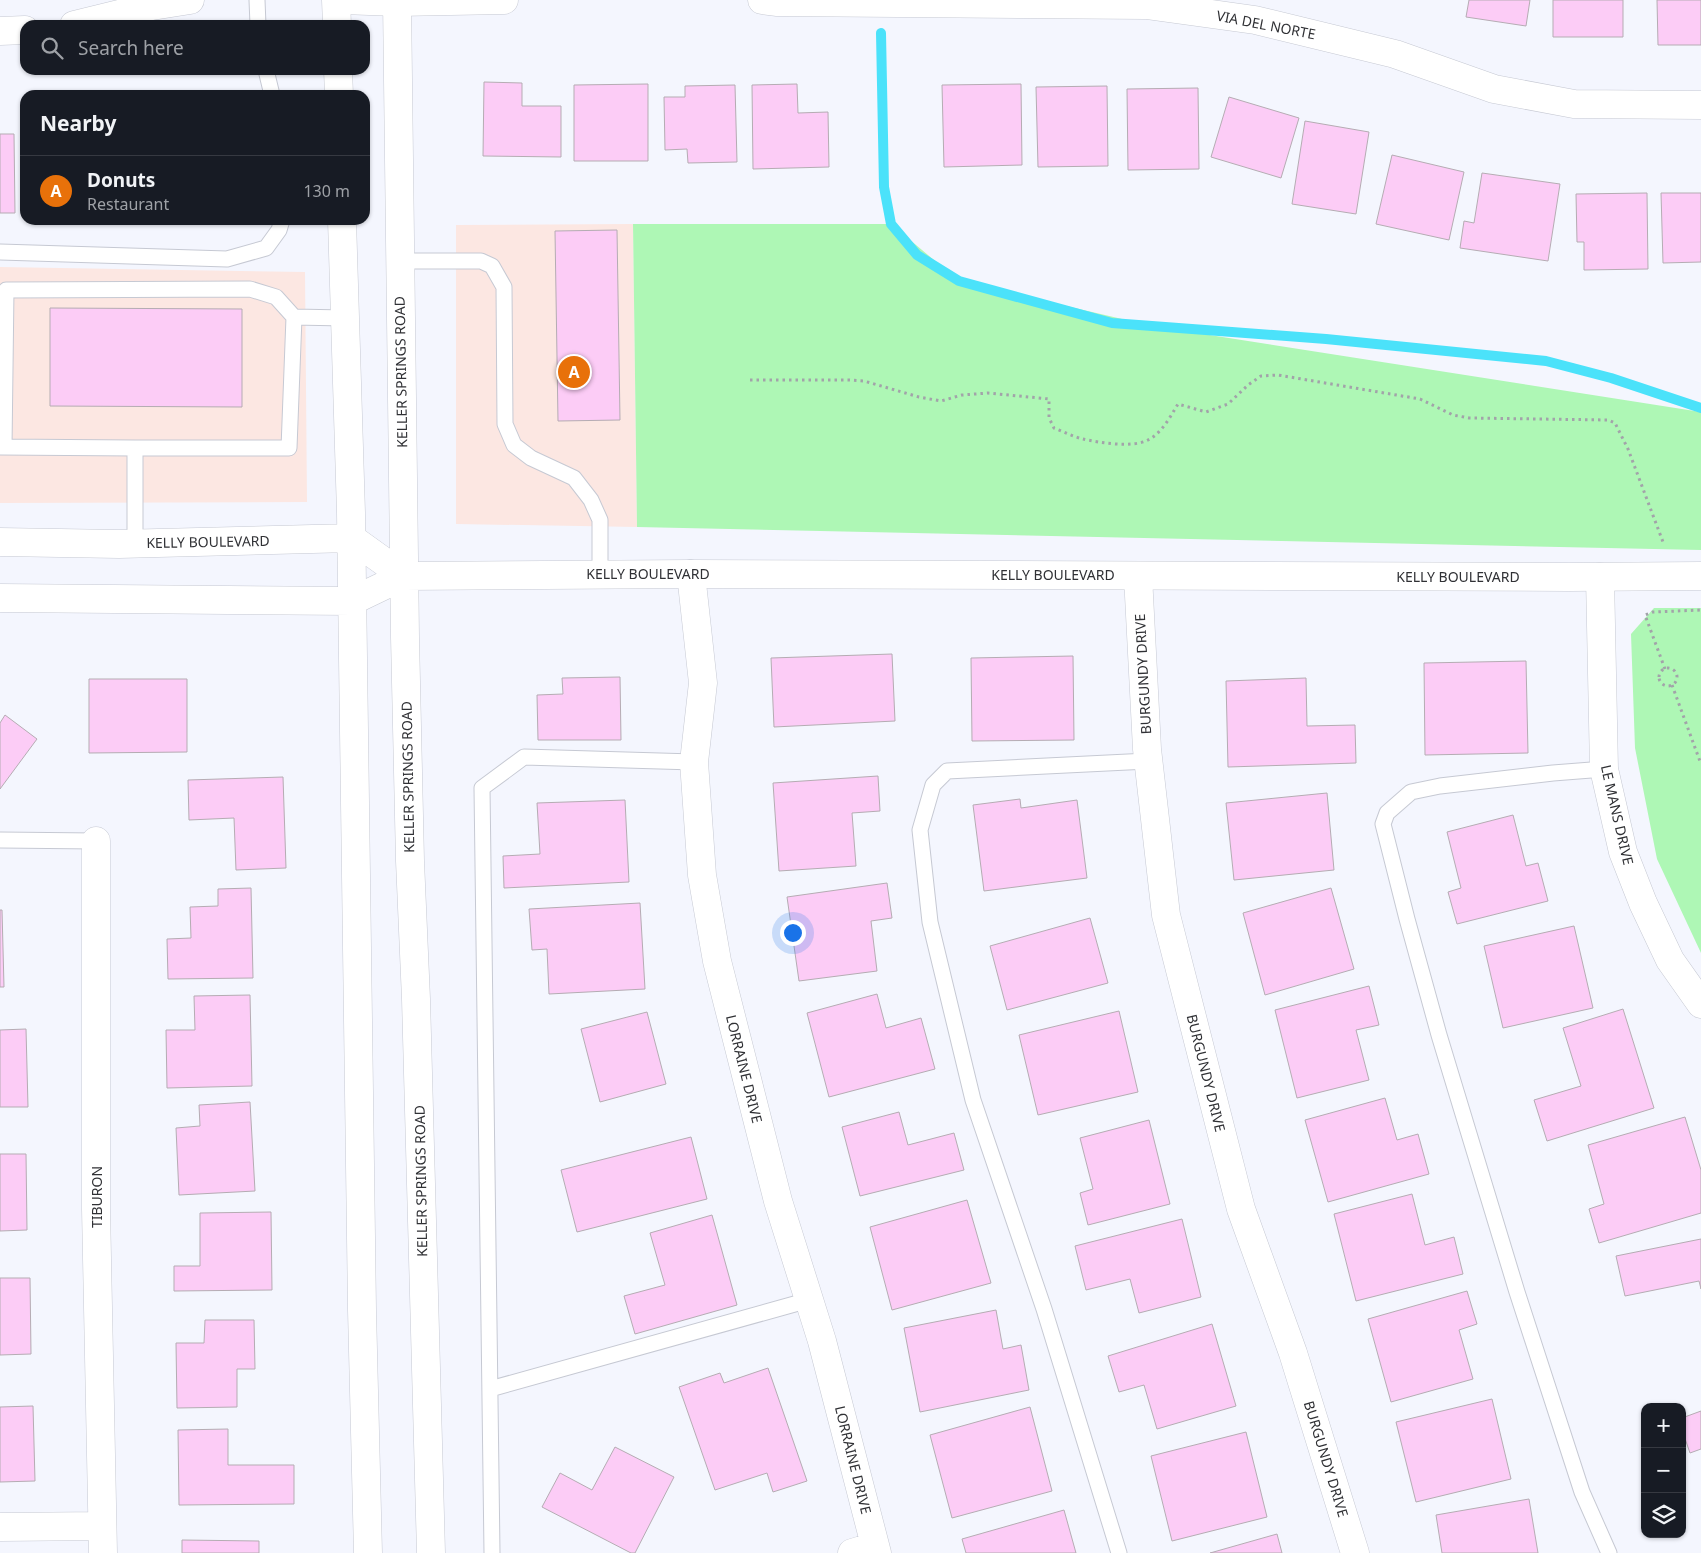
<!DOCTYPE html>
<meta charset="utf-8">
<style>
body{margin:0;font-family:"Noto Sans",sans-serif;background:#242831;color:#f1f3f6}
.controls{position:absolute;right:15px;bottom:15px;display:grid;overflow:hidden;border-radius:10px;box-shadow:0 1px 4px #0004}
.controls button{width:45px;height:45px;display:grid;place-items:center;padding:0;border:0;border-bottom:1px solid #363941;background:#171b24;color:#f1f3f6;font:25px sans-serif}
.you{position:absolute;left:792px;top:932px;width:18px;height:18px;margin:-12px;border:4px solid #fff;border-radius:50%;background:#1a73e8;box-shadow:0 0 0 8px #1a73e833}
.badge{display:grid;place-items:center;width:32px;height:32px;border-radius:50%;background:#1a73e8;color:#fff;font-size:16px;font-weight:700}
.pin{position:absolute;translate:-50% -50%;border:2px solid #fff;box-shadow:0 1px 5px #0006}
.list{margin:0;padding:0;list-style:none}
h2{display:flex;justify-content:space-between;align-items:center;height:65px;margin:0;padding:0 20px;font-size:21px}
h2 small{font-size:16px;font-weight:400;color:#9ea1a6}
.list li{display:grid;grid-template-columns:32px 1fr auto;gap:15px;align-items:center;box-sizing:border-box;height:70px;padding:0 20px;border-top:1px solid #363941}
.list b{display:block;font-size:19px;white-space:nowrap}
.list p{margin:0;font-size:16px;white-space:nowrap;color:#9ea1a6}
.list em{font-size:16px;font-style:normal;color:#9ea1a6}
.icon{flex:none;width:28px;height:28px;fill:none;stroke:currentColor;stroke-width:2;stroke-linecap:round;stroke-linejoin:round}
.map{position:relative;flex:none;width:1701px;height:1553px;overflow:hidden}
.search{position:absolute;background:#171b24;box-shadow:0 1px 4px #0004;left:20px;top:20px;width:350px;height:55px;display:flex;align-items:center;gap:12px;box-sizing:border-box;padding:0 18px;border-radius:15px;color:#9ea1a6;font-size:19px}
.panel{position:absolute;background:#171b24;box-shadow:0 1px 4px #0004;left:20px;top:90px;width:350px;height:135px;border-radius:15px}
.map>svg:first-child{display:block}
.commercial{fill:#fce7e2}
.green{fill:#aef7b5}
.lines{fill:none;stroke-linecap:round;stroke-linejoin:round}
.stream{stroke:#4be2fa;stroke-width:10}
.building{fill:#fcccf6;stroke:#b5acb3}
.lane-casing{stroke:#c6c9d3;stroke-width:17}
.street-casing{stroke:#c6c9d3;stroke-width:29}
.secondary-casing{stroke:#c6c9d3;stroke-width:29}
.path{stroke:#a2a3a9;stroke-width:3;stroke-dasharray:2.5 4;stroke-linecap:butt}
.lane{stroke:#fff;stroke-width:15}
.street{stroke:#fff;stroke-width:28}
.secondary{stroke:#fff;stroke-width:28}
.labels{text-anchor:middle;stroke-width:4;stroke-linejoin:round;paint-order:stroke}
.street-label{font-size:14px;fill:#303135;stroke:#fff}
</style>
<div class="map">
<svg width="1701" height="1553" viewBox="0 0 1701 1553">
<rect width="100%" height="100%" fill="#f4f6fe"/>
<!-- commercial -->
<path class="commercial" d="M633,224l4,303 -181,-3v-299z
M0,267l305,5 2,230 -307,1z"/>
<!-- green -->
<path class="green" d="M633,224h258l68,57 193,45 549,86v138l-1064,-23z
M1654,608h47v345l-44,-94 -22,-111 -4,-114z"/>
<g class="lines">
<!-- stream -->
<path class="stream" d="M881,33l3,154 7,37 26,31 42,26 153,42 214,16 220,22 65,17 90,30"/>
</g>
<!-- building -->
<path class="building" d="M1469,0h61l-4,26 -60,-9z
M1553,0h70v37h-70z
M1657,0h44v45h-43z
M484,82l38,1v23h39v51l-78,-1z
M648,84v77h-74v-76z
M797,84l1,29 30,-1 1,55 -76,2 -1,-84z
M1021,84l1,81 -78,2 -2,-82z
M735,85l2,77 -49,1 -1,-14 -22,1 -1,-53h21v-11z
M1107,86l1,80 -70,1 -2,-80z
M1198,88l1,81 -71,1 -1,-81z
M1229,97l70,21 -18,60 -70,-21z
M1305,121l64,11 -13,82 -64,-10z
M0,134h14l1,79h-15z
M1392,155l72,17 -15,68 -73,-16z
M1482,173l78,11 -12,77 -88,-13 4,-27 10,2z
M1647,193l1,76 -64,1v-28h-7l-1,-48z
M1661,193h40v69l-38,1z
M617,230l3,190 -62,1 -3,-190z
M50,308l192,1v98l-192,-1z
M892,654l3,67 -121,6 -3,-69z
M1073,656l1,84 -102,1 -1,-83z
M1526,661l2,92 -103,2 -1,-92z
M620,677l1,63h-83l-1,-45 26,-1 -1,-16z
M1306,678l1,48 48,-1 1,38 -128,4 -2,-86z
M89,679h98v73l-98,1z
M5,715l32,24 -37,50v-66z
M878,776l2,35 -28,2 4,53 -77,5 -6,-88z
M283,777l3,91 -50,2 -2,-52 -45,2 -1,-40z
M1327,793l7,77 -100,10 -8,-77z
M1020,799l1,9 56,-8 10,78 -103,13 -11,-86z
M625,800l4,82 -125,6 -1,-32 37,-2 -3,-51z
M1513,815l13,51 12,-3 10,38 -91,23 -9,-32 13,-4 -14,-56z
M887,883l5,35 -21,3 6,50 -78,10 -12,-84z
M251,888l2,90 -85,1 -1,-40 24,-1 -1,-31 28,-1v-17z
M1331,888l23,81 -89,26 -22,-82z
M640,903l5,86 -96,5 -2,-45 -15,1 -3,-41z
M0,910h2l2,77h-4z
M1090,918l18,65 -101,27 -17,-64z
M1574,926l19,82 -90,20 -19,-82z
M1369,986l10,39 -23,5 13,50 -72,18 -22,-88z
M877,994l9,34 35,-10 14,51 -106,28 -22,-84z
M250,995l2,91 -85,2 -1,-58h29l-1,-34z
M1623,1009l31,99 -107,33 -13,-41 47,-14 -18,-58z
M1119,1011l19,81 -100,23 -19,-80z
M647,1012l19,72 -66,18 -19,-73z
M26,1029l2,78h-28v-77z
M1385,1098l12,42 21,-6 11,40 -101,28 -23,-82z
M250,1102l5,89 -76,4 -3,-67 24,-2 -1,-21z
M899,1112l9,33 46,-12 10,37 -104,26 -18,-69z
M1685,1117l16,53v43l-102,30 -10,-34 15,-5 -16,-59z
M1149,1120l21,84 -82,21 -8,-32 13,-4 -13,-51z
M691,1137l16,62 -130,33 -16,-62z
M0,1154h26l1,76 -27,1z
M1412,1194l13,51 29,-8 9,37 -107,27 -22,-87z
M967,1200l24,83 -99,27 -22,-83z
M271,1212l1,78 -98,1v-25h26v-53z
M712,1215l25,90 -102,29 -11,-38 41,-11 -15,-52z
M1182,1219l19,78 -62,16 -9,-34 -44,11 -11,-44z
M1701,1239v50l-2,-8 -74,15 -9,-40z
M0,1278h30l1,76 -31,1z
M1467,1291l10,33 -18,6 14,49 -82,23 -23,-83z
M996,1310l7,39 18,-4 8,45 -109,22 -16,-84z
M205,1320h49l1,49h-18v38l-60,1 -1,-65h28z
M1212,1324l24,82 -79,23 -13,-44 -25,7 -11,-36z
M768,1368l39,113 -34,11 -6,-19 -52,17 -36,-103 41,-14 4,10z
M1492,1399l19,80 -95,23 -20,-80z
M33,1406l2,75 -35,1v-75z
M1030,1407l22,84 -100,27 -22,-83z
M1701,1411v38l-11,4 -8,-23v-12z
M228,1429v36h66v39l-115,1 -1,-75z
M1246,1432l21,85 -95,24 -21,-85z
M615,1447l59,30 -39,76h-4l-89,-46 18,-34 32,17z
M1529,1499l9,54h-96l-6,-38z
M1064,1510l12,43h-110l-4,-14z
M1277,1534l5,19h-72z
M182,1540l77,1v12h-77z"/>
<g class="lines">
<!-- lane casing -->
<g class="lane-casing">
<path id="lane" d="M257,0l1,25
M266,70l6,25
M0,252l227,7 39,-11 13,-18 3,-10
M400,261h81l11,5 12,21 1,137 9,21 17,13 43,20 17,22 9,20v54
M294,317l51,1
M0,447l135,1v96
M4,447l2,-157 244,-1 26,8 18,20 -5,131h-154
M1604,769l-51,4 -113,13 -29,6 -24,21 -4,11 24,95 32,116 78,257 65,200 27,61
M0,840l96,1
M490,1389l319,-89
M492,1553l-10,-765 42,-31 170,5
M1119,1553l-75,-244 -71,-209 -43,-178 -10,-92 13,-45 14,-14 201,-10"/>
</g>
<!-- street casing -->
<g class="street-casing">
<path id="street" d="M342,0l55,2 107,-2
M762,0l14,2 370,3 109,15 140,34 99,35 80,15 127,1
M74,25l78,-19 38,-6
M0,31l25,-1
M691,574l12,109 -9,79 8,113 15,86 61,240 44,140 55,212
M1138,576l9,173 19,166 75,294 52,144 62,200
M1600,577l4,192 19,83 20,51 27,57 31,44
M96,841v368l7,344
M0,1527l102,-1
M852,1553l23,-7"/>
</g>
<!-- secondary casing -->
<g class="secondary-casing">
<path id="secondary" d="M336,0l1,25
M397,0l8,637 5,224 6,138 15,554
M338,70l1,25
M342,220l9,293 11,797 6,243
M0,542l119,2 232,-6 53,38
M0,598l352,3 52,-25 287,-2 878,3 132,-1"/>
</g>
<!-- path -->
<path class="path" d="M750,380h99l15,1 55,16 22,4 21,-6 26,-2 61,6v19l5,10c10,4 20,9 29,11 17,4 50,9 65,1 14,-7 22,-23 30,-36l28,8 22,-8 20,-19 13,-9 17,-1 142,24 33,16 16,3 139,2 7,3 13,26 35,93
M1659 677a9 9 0 1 1 18 0a9 9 0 1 1-18 0Z
M1665,669l-20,-54 8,-3 48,-2
M1672,685l29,79"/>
<!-- lane -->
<use href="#lane" class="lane"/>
<!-- street -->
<use href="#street" class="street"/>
<!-- secondary -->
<use href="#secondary" class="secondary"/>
</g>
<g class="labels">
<!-- street labels -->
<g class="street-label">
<text transform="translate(1266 25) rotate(11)" y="5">VIA DEL NORTE</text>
<text transform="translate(401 372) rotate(-91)" y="5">KELLER SPRINGS ROAD</text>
<text transform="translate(208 542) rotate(-1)" y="5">KELLY BOULEVARD</text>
<text x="648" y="579">KELLY BOULEVARD</text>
<text x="1053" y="580">KELLY BOULEVARD</text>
<text x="1458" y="582">KELLY BOULEVARD</text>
<text transform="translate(1143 674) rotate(-93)" y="5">BURGUNDY DRIVE</text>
<text transform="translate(408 777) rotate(-91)" y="5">KELLER SPRINGS ROAD</text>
<text transform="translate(1617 815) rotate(77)" y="5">LE MANS DRIVE</text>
<text transform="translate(744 1069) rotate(76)" y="5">LORRAINE DRIVE</text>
<text transform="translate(1206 1073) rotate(76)" y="5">BURGUNDY DRIVE</text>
<text transform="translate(421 1181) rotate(-91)" y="5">KELLER SPRINGS ROAD</text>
<text transform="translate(97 1197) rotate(-90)" y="5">TIBURON</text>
<text transform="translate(1326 1459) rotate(73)" y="5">BURGUNDY DRIVE</text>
<text transform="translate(853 1460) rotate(76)" y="5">LORRAINE DRIVE</text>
</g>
</g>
</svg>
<div class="controls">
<button>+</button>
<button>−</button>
<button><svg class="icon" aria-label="layers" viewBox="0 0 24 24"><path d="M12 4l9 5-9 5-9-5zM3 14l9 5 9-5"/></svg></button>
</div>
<div class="you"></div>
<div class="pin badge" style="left:574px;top:372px;background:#e8710a">A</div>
<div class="search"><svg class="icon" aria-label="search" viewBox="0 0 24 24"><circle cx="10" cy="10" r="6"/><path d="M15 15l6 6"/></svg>Search here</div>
<section class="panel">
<h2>Nearby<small></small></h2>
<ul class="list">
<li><span class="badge" style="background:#e8710a">A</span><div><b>Donuts</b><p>Restaurant</p></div><em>130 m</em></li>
</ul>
</section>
</div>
